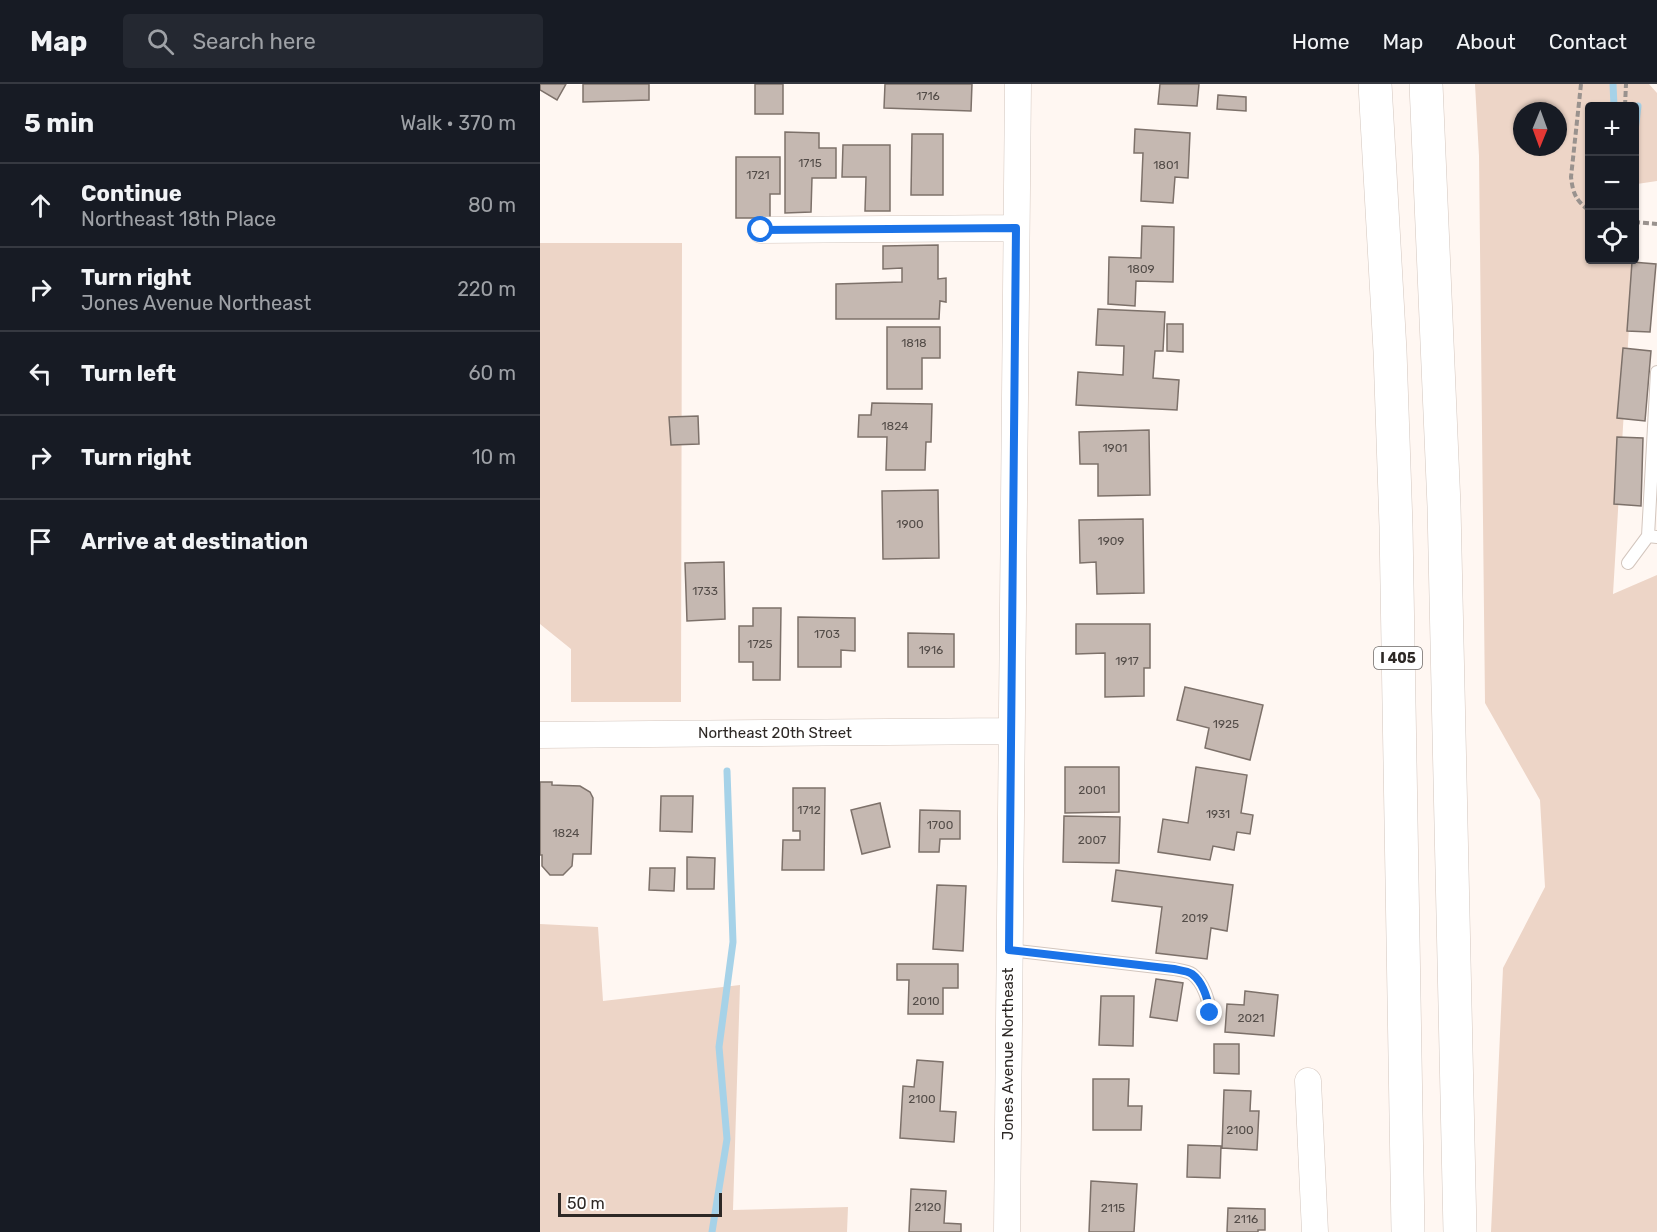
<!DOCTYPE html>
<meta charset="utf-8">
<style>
body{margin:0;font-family:Rubik,sans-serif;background:#242831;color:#f1f3f6}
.controls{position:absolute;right:18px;top:18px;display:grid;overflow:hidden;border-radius:6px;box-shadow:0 2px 4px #0004}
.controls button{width:54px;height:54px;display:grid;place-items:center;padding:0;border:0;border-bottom:2px solid #363941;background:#171b24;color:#f1f3f6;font:30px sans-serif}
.compass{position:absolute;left:973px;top:18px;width:54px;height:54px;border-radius:50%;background:#171b24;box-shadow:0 2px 4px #0004;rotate:181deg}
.scale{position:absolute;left:18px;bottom:15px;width:164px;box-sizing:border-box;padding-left:6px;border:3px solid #2d2825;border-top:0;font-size:16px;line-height:21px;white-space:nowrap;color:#2d2825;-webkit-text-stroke:4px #fff;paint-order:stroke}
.stop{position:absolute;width:18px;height:18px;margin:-14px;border:4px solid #1a73e8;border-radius:50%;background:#fff}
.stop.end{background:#1a73e8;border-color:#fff;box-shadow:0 2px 6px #0008}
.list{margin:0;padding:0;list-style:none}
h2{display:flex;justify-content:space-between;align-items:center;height:78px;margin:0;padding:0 24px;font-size:26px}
h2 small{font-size:20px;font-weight:400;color:#9ea1a6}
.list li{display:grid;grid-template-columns:39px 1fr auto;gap:18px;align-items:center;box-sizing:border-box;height:84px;padding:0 24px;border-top:2px solid #363941}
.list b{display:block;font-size:22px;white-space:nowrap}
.list p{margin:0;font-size:20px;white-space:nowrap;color:#9ea1a6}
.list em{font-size:20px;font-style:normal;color:#9ea1a6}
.icon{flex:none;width:33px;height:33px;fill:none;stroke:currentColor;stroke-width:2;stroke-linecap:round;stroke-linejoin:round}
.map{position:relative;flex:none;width:1117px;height:1148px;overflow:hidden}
header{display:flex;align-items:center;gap:36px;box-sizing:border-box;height:84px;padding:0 30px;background:#171b24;border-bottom:2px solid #363941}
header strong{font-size:28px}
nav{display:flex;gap:33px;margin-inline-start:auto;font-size:21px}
.search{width:420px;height:54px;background:#242831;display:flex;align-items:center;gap:15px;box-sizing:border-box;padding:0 21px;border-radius:6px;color:#9ea1a6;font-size:22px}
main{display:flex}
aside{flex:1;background:#171b24}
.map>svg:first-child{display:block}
.green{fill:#edd5c7;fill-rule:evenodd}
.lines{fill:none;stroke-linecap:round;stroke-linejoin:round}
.stream{stroke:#a6d2e8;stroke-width:7}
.building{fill:#c5b8b1;stroke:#7d716a;stroke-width:1.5}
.service-casing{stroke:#d3c6be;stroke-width:14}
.minor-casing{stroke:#d3c6be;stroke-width:27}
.motorway-casing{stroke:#d3c6be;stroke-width:34}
.path{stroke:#99928e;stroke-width:4;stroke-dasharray:6 3;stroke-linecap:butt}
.service{stroke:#fff;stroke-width:12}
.minor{stroke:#fff;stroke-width:26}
.motorway{stroke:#fff;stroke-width:33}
.route{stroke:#1a73e8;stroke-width:8}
.labels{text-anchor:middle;stroke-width:4.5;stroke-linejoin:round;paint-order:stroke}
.number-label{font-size:12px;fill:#534c48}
.shield{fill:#fff;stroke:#6c6866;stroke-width:1.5}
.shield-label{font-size:14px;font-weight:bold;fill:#2d2825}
.street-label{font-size:15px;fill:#2d2825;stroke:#fff}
</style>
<header>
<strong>Map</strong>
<div class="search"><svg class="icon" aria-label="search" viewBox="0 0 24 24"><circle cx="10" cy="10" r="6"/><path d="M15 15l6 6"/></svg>Search here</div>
<nav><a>Home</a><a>Map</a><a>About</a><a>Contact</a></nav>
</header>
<main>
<aside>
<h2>5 min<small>Walk · 370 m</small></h2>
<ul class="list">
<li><svg class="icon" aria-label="ahead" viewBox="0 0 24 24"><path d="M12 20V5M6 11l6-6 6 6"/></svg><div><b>Continue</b><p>Northeast 18th Place</p></div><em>80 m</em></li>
<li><svg class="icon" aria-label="right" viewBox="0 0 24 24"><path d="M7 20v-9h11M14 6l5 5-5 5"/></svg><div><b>Turn right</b><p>Jones Avenue Northeast</p></div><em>220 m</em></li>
<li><svg class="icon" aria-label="left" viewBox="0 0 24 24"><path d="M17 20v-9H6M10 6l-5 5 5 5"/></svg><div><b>Turn left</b></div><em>60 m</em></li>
<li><svg class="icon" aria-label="right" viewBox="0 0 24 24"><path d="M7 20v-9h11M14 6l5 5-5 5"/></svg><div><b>Turn right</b></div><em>10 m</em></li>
<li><svg class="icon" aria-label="arrive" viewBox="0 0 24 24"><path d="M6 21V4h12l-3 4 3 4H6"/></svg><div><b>Arrive at destination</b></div></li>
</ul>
</aside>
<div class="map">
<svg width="1117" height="1148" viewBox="0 0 1117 1148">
<rect width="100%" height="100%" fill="#fff7f2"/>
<!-- green -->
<path class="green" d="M935,0h174l8,9v88l-20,3 -2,52 -1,-130h-44v154h43l-20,334 44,-19v657h-166l12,-264 42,-81 -5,-87 -55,-97 -6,-547zM982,27h36v36h-36z
M0,159h142l-1,459h-110v-53l-31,-25z
M0,840l58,3 5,74 137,-16 -7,225 115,-3 -1,25h-307z"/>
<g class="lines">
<!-- stream -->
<path class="stream" d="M1073,0l1,22
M1094,55l4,-33
M172,1148l15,-93 -8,-92 14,-105 -6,-171"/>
</g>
<!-- building -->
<path class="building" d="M0,0h26l-9,16 -17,-10z
M43,0h66v16l-66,2z
M215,0h28v30h-28z
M345,0h87l-1,27 -87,-3z
M620,0h39l-2,22 -39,-2z
M678,11l28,2v14l-29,-2z
M595,45l55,4 -2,45 -13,-1 -2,26 -32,-2 2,-48h-9z
M245,48l34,1v15h17v30h-24l-1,34 -26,1z
M372,50h31v61h-32z
M303,61h47v66h-25l1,-34h-24z
M196,73h44v37h-10v24h-34z
M602,142l32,1 -1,55 -37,-1 -1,25 -27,-2 1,-47 32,1z
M398,161v34l8,-1v24l-6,-1 -1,18h-103v-35l66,-2v-14l-19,1v-23z
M1092,178l24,2 -6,68 -23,-1z
M558,225l67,3 -2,39h-8l-2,27 26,2 -2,30 -101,-5 2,-33 45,3 1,-29 -28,-1z
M627,240h16v28l-16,-1z
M347,243h53v31h-18v31h-35z
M1083,264l28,3 -6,70 -28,-3z
M332,319l60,1 -1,38h-5l-1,28h-39l1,-33h-29l1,-22h12z
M158,332l1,28 -28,1 -2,-28z
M609,346l1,65 -52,1v-32h-18l-1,-32z
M1077,353l26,1 -2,68 -27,-2z
M398,406l1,68 -56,1 -1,-68z
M603,435l1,74 -47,1 -1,-32 -16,1 -1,-43z
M184,478l1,57 -38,2 -2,-58z
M213,524h28l-1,72h-27v-18h-14v-36h14z
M258,533l57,1v33l-14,-1v17h-43z
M536,540h74v44h-6v28l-39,1v-44l-29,1z
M368,549l46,1v33h-46z
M645,603l78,18 -13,55 -45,-12 4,-20 -32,-8z
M525,683h54v45l-54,1z
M656,683l51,8 -6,38 12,2 -3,19 -13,-2 -3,18 -21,-4 -3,14 -52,-8 5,-33 25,4z
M0,698h12v3l28,1 10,6 3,6 -2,56h-18l-1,12 -9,9h-13l-8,-9v-11h-2z
M253,704h32l-1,82h-42l1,-30h17v-9h-7z
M121,712h32l-1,36 -32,-1z
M340,719l10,44 -28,7 -11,-44z
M380,726l40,1v28h-20l-1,13h-20z
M524,732l56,1 -1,46 -56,-1z
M147,773l28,1 -1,31h-27z
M110,784h25l-1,23 -25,-1z
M576,786l117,15 -6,46 -16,-3 -4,31 -51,-6 6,-46 -50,-6z
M397,801l29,1 -3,65 -30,-2z
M357,880h61v24h-15v26h-35l1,-34h-12z
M616,895l27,4 -6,38 -27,-4z
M705,907l33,4 -4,41 -49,-4 2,-28 17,1z
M561,912h33l-1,50 -34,-1z
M674,960h25v30l-25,-1z
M377,976l26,2 -3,49 16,1 -2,30 -54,-4 3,-52 11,1z
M553,995h36l-1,27h14l-1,24h-48z
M684,1006l27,1 -1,20h9l-2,39 -35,-2z
M648,1061l33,1 -1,32 -33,-1z
M551,1097l46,3 -3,48h-45z
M371,1105l35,2 -2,32 17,1v8h-52z
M688,1124l37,1v21h-7v2h-31z"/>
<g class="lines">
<!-- service casing -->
<g class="service-casing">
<path id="service" d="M1108,452l9,-164
M1088,479l20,-27 9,1
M469,866l165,19c5,1 14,2 18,5 12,9 16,26 19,39"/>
</g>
<!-- minor casing -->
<g class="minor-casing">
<path id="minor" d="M221,146l255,-2
M0,651l471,-4
M768,997l7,151
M467,1148l11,-1148"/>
</g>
<!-- motorway casing -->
<g class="motorway-casing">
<path id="motorway" d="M835,0l15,267 6,175 12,706
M886,0l18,422 16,726"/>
</g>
<!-- path -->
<path class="path" d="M1041,0l-10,93c2,17 5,24 19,34
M1085,22l1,-22
M1094,138l23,2"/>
<!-- service -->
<use href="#service" class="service"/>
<!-- minor -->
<use href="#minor" class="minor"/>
<!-- motorway -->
<use href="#motorway" class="motorway"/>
</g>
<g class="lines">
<!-- route -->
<path class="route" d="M221,146l255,-2 -7,722 165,19c5,1 14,2 18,5 12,9 16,26 18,39"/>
</g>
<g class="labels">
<!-- number labels -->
<g class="number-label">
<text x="388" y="16">1716</text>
<text x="270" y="83">1715</text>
<text x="626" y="85">1801</text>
<text x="218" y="95">1721</text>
<text x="601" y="189">1809</text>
<text x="374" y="263">1818</text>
<text x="355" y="346">1824</text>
<text x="575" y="368">1901</text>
<text x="370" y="444">1900</text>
<text x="571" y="461">1909</text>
<text x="165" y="511">1733</text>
<text x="287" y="554">1703</text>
<text x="220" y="564">1725</text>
<text x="391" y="570">1916</text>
<text x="587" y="581">1917</text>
<text x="686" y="644">1925</text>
<text x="552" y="710">2001</text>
<text x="269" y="730">1712</text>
<text x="678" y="734">1931</text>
<text x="400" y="745">1700</text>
<text x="26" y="753">1824</text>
<text x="552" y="760">2007</text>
<text x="655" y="838">2019</text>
<text x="386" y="921">2010</text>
<text x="711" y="938">2021</text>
<text x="382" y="1019">2100</text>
<text x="700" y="1050">2100</text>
<text x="388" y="1127">2120</text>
<text x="573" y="1128">2115</text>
<text x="706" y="1139">2116</text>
</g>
<!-- shield labels -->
<rect class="shield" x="834" y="563" width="48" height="22" rx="4.5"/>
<g class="shield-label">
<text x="858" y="579">I 405</text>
</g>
<!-- street labels -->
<g class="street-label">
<text x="235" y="654">Northeast 20th Street</text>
<text transform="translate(468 970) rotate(-90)" y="5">Jones Avenue Northeast</text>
</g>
</g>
</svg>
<div class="controls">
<button>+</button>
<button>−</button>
<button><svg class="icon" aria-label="locate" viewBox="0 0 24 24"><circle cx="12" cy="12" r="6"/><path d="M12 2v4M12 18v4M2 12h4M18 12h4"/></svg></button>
</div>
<svg class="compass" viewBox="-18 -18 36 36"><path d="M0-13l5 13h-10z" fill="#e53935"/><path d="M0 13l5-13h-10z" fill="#9ea1a6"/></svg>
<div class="scale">50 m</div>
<div class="stop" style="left:221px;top:146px"></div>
<div class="stop end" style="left:670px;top:929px"></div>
</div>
</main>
